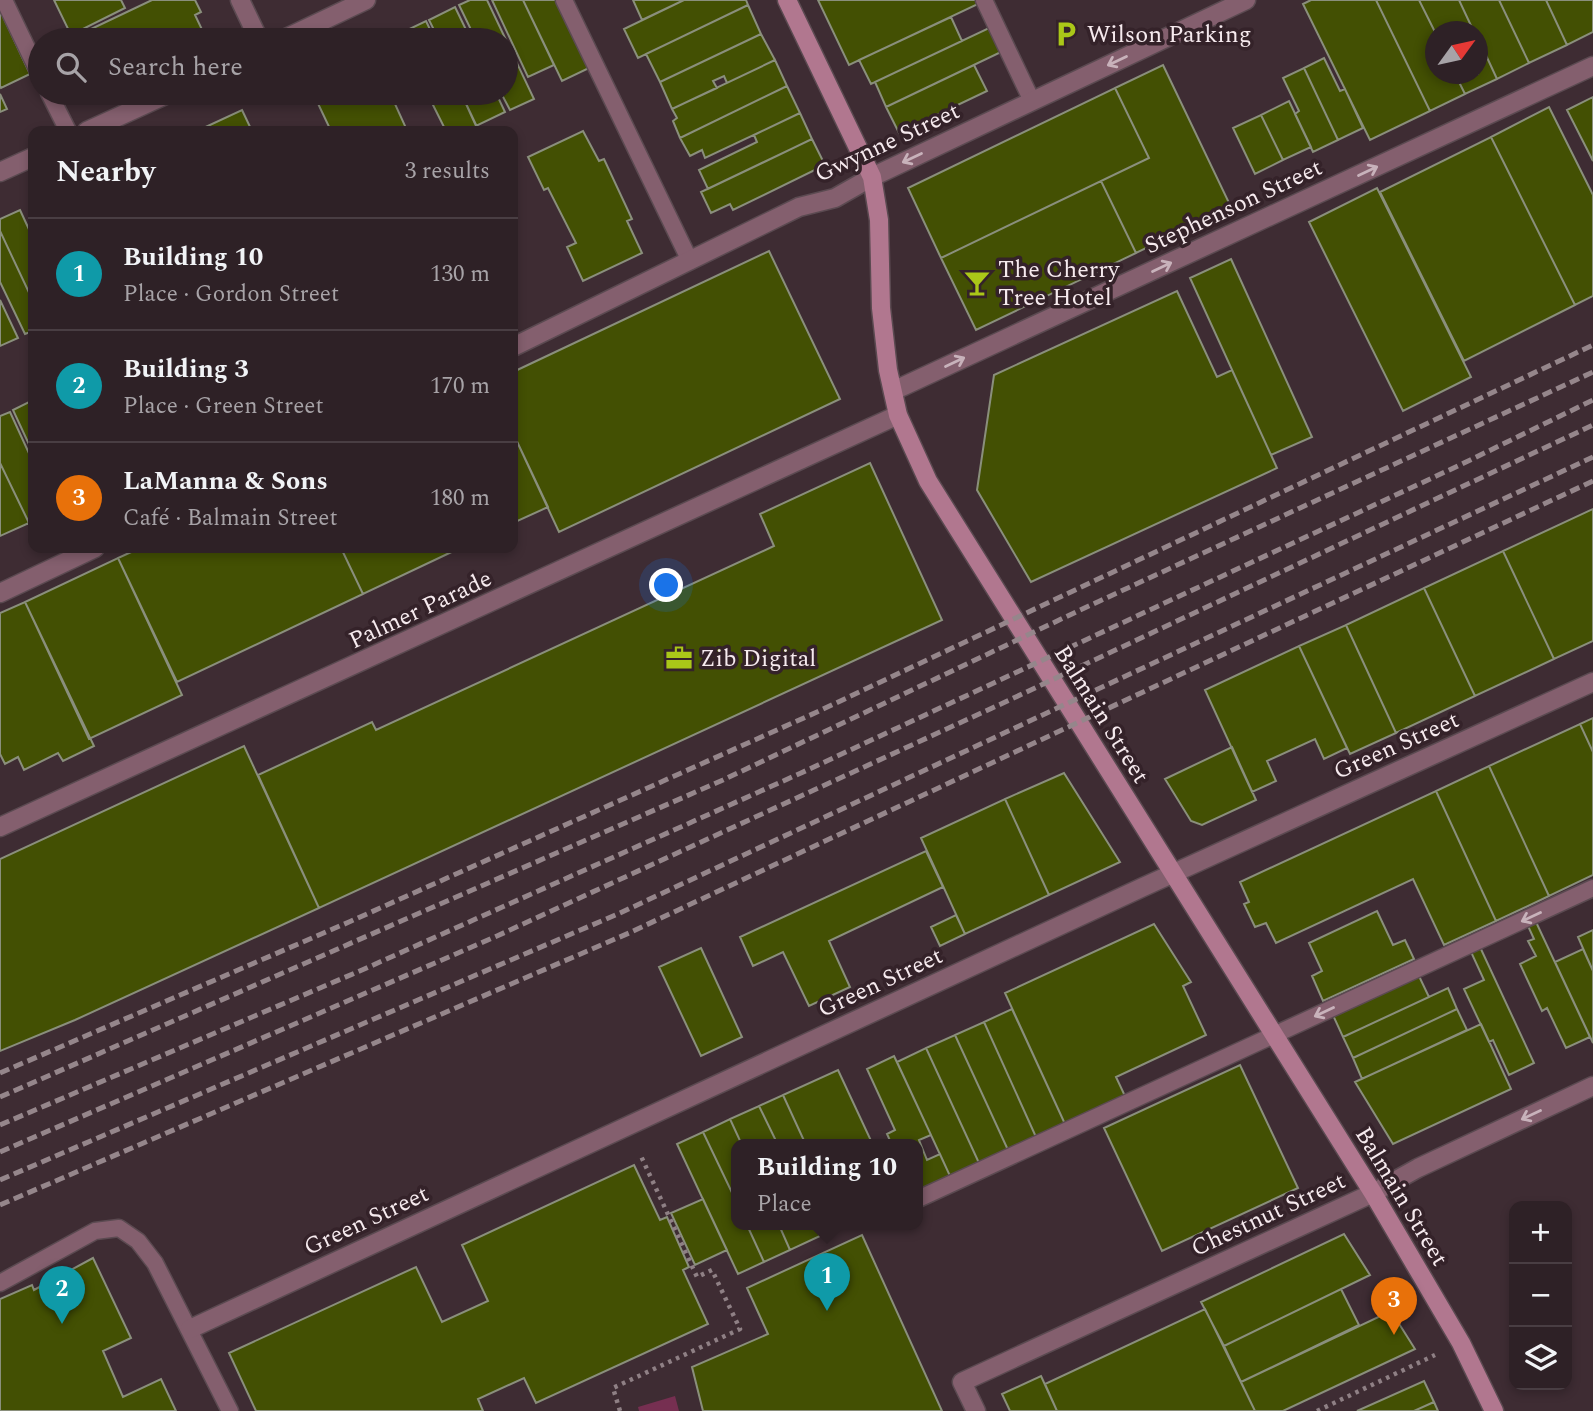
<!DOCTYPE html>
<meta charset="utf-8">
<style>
body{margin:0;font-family:Spectral,serif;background:#36292e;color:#f1f3f6}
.controls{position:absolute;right:21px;bottom:21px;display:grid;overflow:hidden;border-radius:14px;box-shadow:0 4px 10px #0003}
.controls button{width:63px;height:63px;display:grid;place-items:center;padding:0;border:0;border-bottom:2px solid #493e43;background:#2e2126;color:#f1f3f6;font:35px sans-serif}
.compass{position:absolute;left:1425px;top:21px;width:63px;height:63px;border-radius:50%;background:#2e2126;box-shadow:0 4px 10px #0003;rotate:57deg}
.you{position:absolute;left:667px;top:586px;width:24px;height:24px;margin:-18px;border:5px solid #fff;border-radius:50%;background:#1a73e8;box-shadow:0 0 0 10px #1a73e833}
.badge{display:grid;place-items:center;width:46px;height:46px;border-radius:50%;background:#aac718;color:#fff;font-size:23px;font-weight:700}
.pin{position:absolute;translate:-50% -58px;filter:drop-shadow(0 2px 4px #0008)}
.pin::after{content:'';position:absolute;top:37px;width:24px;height:21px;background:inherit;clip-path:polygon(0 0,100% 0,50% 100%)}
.popup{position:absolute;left:731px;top:1139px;width:192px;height:91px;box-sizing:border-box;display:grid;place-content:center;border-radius:14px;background:#2e2126;filter:drop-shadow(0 2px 5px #0005);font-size:23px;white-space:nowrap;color:#a7a3a7}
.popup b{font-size:26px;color:#f1f3f6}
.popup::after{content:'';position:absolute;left:50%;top:100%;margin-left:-14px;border:14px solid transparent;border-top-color:#2e2126}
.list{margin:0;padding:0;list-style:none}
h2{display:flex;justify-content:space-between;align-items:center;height:91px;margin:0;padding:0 28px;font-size:30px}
h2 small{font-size:23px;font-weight:400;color:#a7a3a7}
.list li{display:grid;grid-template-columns:46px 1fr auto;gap:21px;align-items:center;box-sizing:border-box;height:112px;padding:0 28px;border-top:2px solid #493e43}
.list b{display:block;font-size:26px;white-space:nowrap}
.list p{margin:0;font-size:23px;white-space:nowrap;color:#a7a3a7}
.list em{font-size:23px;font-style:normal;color:#a7a3a7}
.icon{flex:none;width:38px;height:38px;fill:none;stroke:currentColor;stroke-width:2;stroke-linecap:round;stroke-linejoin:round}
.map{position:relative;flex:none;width:1593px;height:1411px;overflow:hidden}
.search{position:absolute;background:#2e2126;box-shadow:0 4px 10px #0003;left:28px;top:28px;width:490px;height:77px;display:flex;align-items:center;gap:18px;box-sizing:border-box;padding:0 24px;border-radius:38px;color:#a7a3a7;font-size:26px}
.panel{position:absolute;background:#2e2126;box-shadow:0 4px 10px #0003;left:28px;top:126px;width:490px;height:427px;border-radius:14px}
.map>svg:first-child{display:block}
.green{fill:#762f51}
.building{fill:#435003;stroke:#8a8f7c;stroke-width:2}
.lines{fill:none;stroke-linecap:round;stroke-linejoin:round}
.lane-casing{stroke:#5b4a51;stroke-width:19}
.street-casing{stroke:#5b4a51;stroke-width:21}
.secondary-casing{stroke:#5b4a51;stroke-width:21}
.path{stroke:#8f8085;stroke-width:4.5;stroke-dasharray:3.5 5;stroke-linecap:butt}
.lane{stroke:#845f6e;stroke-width:16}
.street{stroke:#845f6e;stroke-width:18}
.secondary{stroke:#b1778f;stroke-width:18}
.rail{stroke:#95868b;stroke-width:5;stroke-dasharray:10 5;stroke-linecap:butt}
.oneway{stroke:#c8b2bb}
.labels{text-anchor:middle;stroke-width:7;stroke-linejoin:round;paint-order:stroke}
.poi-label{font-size:24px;fill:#f6eaee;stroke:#342229;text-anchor:start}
.street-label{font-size:24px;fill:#f6eaee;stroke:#342229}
</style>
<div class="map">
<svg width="1593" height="1411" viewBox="0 0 1593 1411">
<rect width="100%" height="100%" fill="#3e2c33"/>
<!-- green -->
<path class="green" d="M675,1396l4,15h-40l-1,-4z"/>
<!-- building -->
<path class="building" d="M54,0h67l4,8 -54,27z
M152,0h43l6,12 -6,3 11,23 -6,2h-132z
M470,0h17l47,99 -24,11 -9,-17h5v-53h-30l-17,-35z
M492,0h31l31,65 -26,12z
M523,0h34l32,68 -27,13z
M633,0h51l-42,20z
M684,0h62l2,5 -110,53 -14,-29z
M818,0h159l1,4 -129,61z
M1311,0h65l54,111 -60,29 -67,-136z
M1376,0h43l17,34v40h19l10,20 -35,17z
M1419,0h40l15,32h-38v2z
M1459,0h40l30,63 -32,16 -19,-41v-6h-4z
M1499,0h47l21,45 -38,18z
M1546,0h47v32l-26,13z
M748,5l13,29 -101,48 -14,-28z
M455,7l16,33h-32l-10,-20z
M0,10l30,64 -29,14 -1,-2z
M951,17l11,24 -91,43 -12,-24z
M426,21l9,19h-33l-3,-6z
M989,28l12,24 -115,55 -11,-25z
M761,34l14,26 -48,23 -3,-7 -11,5 4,7 -45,21 -12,-27z
M1478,38l19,41 -32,15 -10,-20h23z
M1324,58l16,33 5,-2 18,39 -25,12 -34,-72z
M775,60l12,26 -107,52 -7,-17 4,-3 -5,-9z
M974,65l13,26 -88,42 -13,-26z
M1163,65l68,142 -95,46 -35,-72 48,-23 -34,-70z
M1304,68l34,72 -25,12 -18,-38 4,-3 -16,-33z
M787,86l13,27 -95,45 -3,-8 -12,6 -10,-18z
M1115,88l34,70 -208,100 -33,-70z
M55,93h36l-30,13z
M313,93h77l16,35 -5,3h-70z
M427,93h34l18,38h-33z
M461,93h35l9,19 -29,14z
M0,94l7,15 -7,3z
M1593,97v64l-26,-51z
M1289,101l22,46 -28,13 -22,-45z
M1549,107l44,88v101l-18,9 -84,-168z
M242,110l10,21h-55z
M800,113l12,26 -104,50 -9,-19 58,-28 -3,-7z
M1261,115l22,45 -28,14 -22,-46z
M583,131l16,30 5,-2 28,60 -5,2 15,32 -59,28 -16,-34 9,-4 -28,-55 -4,2 -16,-33z
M1491,137l84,168 -111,56 -84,-169z
M812,139l13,26 -92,45 -3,-6 -19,9 -10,-21z
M1101,181l35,72 -160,77 -35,-72z
M1377,188l94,189 -68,34 -94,-189z
M20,210l13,28v63l-33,-70v-12z
M0,231l33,70v30l-8,3 -25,-52z
M769,251l71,148 -281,133 -46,-99v-61z
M1231,259l81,178 -41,18 -81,-177z
M1177,291l40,86 15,-7 45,98 -246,114 -54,-92 17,-115z
M0,300l18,38 -18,8z
M33,400v53l-20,-43z
M10,412l23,50v64l-2,1 -31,-64v-47z
M513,433l35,74 -35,16z
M0,463l29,60 -29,13z
M870,463l72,157 -623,288 -61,-133 114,-53 4,8 398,-184 -14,-32z
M1593,509v132l-39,18 -51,-108z
M140,548h201l22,46 -186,88 -59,-124z
M341,548h119l-97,46z
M1503,551l51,108 -79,37 -51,-108z
M118,558l64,137 -93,44 -64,-137z
M1424,588l51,108 -79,37 -50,-108z
M25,602l69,144 -31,15 -5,-8 -34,17 -6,-13 -13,7 -5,-10v-141z
M1346,625l50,108 -46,21 -51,-108z
M1299,646l48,102 -23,11 -9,-20 -48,22 9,20 -24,11 -47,-102z
M1593,718v34l-13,-28z
M1580,724l13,28v123l-44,21 -60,-130z
M244,746l75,162 -244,112 -75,31v-192z
M1232,747l24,53 -54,25 -11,-4 -26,-42z
M1489,766l60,130 -53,25 -60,-130z
M1064,773l56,89 -71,33 -44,-96z
M1436,791l60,130 -52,24 -31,-66 -137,64 -10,-20 -11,4 -11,-23 5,-2 -9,-20z
M1005,799l44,96 -84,39 -44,-96z
M926,851l17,36 -114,54 21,46 -41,19 -26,-54 -30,14 -13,-29z
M1377,911l16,34 12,-5 9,19 -91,42 -11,-25 10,-5 -13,-28z
M956,915l9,19 -25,12 -9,-19z
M1536,922l54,115 -24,11 -19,-40 -5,3 -22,-47 16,-8 -8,-15 6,-2 -6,-13z
M1154,924l37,58 -8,4 23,49 -90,42 9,19 -60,28 -60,-131z
M1593,930v41l-15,-34z
M1480,947l54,116 -25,12 -16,-35 -4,2 -25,-53 20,-9 -13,-28z
M701,948l41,89 -41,19 -42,-89z
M1583,949l10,22v72l-38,-81z
M1418,974l11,23 -86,40 -11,-24z
M1448,988l9,21 -104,49 -10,-21z
M1012,1009l53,115 -29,13 -52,-115z
M1457,1009l10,21 -105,49 -9,-21z
M984,1022l52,115 -28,13 -53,-115z
M1481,1024l30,65 -118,55 -38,-62z
M955,1035l53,115 -29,13 -53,-115z
M926,1048l53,115 -29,13 -53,-114z
M894,1056l37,79 -12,5 8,20 13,-6 10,22 -30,14 -2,-5v-40h-26l-5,-11 8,-4 -28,-61z
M1240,1065l58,123 -136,63 -58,-123z
M838,1070l35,75h-67l-23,-50z
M783,1095l23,50h-28l-19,-39z
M759,1106l19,39h-36l-12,-26z
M730,1119l12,26h-6v56l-33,-69z
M703,1132l33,69v24h11l17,37 -26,12 -61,-130z
M634,1165l26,55 7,-3 22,50 -6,3 25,54 -172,79 -12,-25 -46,21 5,12h-227l-27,-58 187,-86 26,55 46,-21 -26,-56z
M703,1199l24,51 -32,15 -24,-52z
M747,1225h32l11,25 -26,12z
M779,1225h36l5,11 -30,14z
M815,1225h28v1l-23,10z
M1344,1234l26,41 -146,71 -23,-44z
M862,1235l80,176h-239l-11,-44 76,-33 -21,-46z
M93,1258l38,80 -28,13 20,46 38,-18 15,32h-176v-112l32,-14 2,5z
M1341,1289l18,36 -118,57 -17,-36z
M1205,1309l50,102h-198l-12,-27z
M1391,1311l24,38 -132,62h-28l-14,-29z
M1041,1376l16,35h-47l-8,-17z
M1424,1381l10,21 -20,9h-57z
M1434,1402l4,9h-24z"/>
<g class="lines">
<!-- lane casing -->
<g class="lane-casing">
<path id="lane" d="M4,0l36,75
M564,0l126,261
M984,0l48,101
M49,93l19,38
M918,1199l675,-311
M0,1283l95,-52 24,-3 19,13 17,22 75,148"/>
</g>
<!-- street casing -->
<g class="street-casing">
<path id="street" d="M240,0l19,40
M282,40l84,-40
M87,131l83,-38
M0,172l33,-15
M513,347l286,-140 36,-9 37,-21 374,-177
M893,391l700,-325
M0,593l95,-45
M0,827l898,-412
M190,1329l951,-441 452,-206
M976,1411l-14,-29 411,-189 45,-25 175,-82"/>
</g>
<!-- secondary casing -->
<g class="secondary-casing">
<path id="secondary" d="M787,0l85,177 7,43 2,88 7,62 10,45 30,66 445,712 88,150 33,68"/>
</g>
<!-- path -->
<path class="path" d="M620,1411l-7,-23 127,-59 -28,-59 -15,7 -57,-123
M1317,1411l118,-56"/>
<!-- lane -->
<use href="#lane" class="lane"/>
<!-- street -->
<use href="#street" class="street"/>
<!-- secondary -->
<use href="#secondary" class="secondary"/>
<!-- rail -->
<path class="rail" d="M0,1073l349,-151 468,-210 776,-367
M0,1097l723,-317 353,-168 517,-240
M0,1125l362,-155 439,-197 661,-309 131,-64
M0,1152l497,-216 506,-233 590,-278
M0,1180l620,-267 973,-456
M0,1205l629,-272 964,-452"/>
</g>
<!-- one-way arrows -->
<defs><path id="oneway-shaft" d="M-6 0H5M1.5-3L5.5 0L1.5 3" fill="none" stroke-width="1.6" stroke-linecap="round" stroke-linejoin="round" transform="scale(1.75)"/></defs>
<g class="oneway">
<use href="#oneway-shaft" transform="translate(1117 61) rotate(155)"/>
<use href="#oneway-shaft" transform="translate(912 158) rotate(155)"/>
<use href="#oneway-shaft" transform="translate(1368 171) rotate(-25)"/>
<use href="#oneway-shaft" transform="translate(1162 267) rotate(-25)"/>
<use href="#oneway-shaft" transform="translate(955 362) rotate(-25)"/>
<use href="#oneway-shaft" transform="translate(1531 917) rotate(155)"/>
<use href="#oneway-shaft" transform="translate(1324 1012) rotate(155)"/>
<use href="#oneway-shaft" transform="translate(1531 1115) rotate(155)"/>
</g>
<!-- icons -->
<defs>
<g id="parking-bare" transform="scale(2.1)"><path d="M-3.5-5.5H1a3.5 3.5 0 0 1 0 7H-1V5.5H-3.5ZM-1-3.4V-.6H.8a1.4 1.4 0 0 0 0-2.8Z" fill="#aac718" stroke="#342229" stroke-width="2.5" paint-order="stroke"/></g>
<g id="bar-bare" transform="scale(2.1)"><path d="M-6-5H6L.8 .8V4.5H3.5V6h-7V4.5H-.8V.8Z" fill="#aac718" stroke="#342229" stroke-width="2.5" paint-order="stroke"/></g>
<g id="office-bare" transform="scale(2.1)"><path d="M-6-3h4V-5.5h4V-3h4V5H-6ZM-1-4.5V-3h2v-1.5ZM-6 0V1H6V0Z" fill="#aac718" stroke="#342229" stroke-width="2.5" paint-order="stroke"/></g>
</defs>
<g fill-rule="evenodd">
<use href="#parking-bare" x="1066" y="34"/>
<use href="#bar-bare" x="977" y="283"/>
<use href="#office-bare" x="679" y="658"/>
</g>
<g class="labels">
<!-- poi labels -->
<g class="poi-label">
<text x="1087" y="42">Wilson Parking</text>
<text x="998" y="277">The Cherry<tspan x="998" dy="28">Tree Hotel</tspan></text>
<text x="700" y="666">Zib Digital</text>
</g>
<!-- street labels -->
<g class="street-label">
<text transform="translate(887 142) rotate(-25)" y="8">Gwynne Street</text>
<text transform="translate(1233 206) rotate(-25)" y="8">Stephenson Street</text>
<text transform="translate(420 609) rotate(-25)" y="8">Palmer Parade</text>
<text transform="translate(1102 714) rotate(58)" y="8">Balmain Street</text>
<text transform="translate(1396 745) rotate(-24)" y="8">Green Street</text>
<text transform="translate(880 982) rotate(-25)" y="8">Green Street</text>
<text transform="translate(1402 1196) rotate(59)" y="8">Balmain Street</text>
<text transform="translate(1268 1214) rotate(-25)" y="8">Chestnut Street</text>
<text transform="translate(366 1220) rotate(-25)" y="8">Green Street</text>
</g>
</g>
</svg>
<div class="controls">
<button>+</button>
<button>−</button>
<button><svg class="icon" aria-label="layers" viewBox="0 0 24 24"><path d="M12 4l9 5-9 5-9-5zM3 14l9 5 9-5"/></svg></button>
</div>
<svg class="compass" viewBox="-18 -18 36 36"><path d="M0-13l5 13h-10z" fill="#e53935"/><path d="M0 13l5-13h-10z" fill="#a7a3a7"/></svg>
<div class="you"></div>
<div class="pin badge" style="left:827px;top:1311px;background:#0f9aa8">1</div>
<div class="popup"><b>Building 10</b>Place</div>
<div class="pin badge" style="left:62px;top:1324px;background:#0f9aa8">2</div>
<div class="pin badge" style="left:1394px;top:1335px;background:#e8710a">3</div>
<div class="search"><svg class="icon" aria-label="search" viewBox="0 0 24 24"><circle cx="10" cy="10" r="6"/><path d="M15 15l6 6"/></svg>Search here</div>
<section class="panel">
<h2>Nearby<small>3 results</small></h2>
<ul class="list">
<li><span class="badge" style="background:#0f9aa8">1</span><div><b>Building 10</b><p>Place · Gordon Street</p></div><em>130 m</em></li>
<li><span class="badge" style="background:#0f9aa8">2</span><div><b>Building 3</b><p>Place · Green Street</p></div><em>170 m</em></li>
<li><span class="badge" style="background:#e8710a">3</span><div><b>LaManna &amp; Sons</b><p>Café · Balmain Street</p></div><em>180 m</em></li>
</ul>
</section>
</div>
